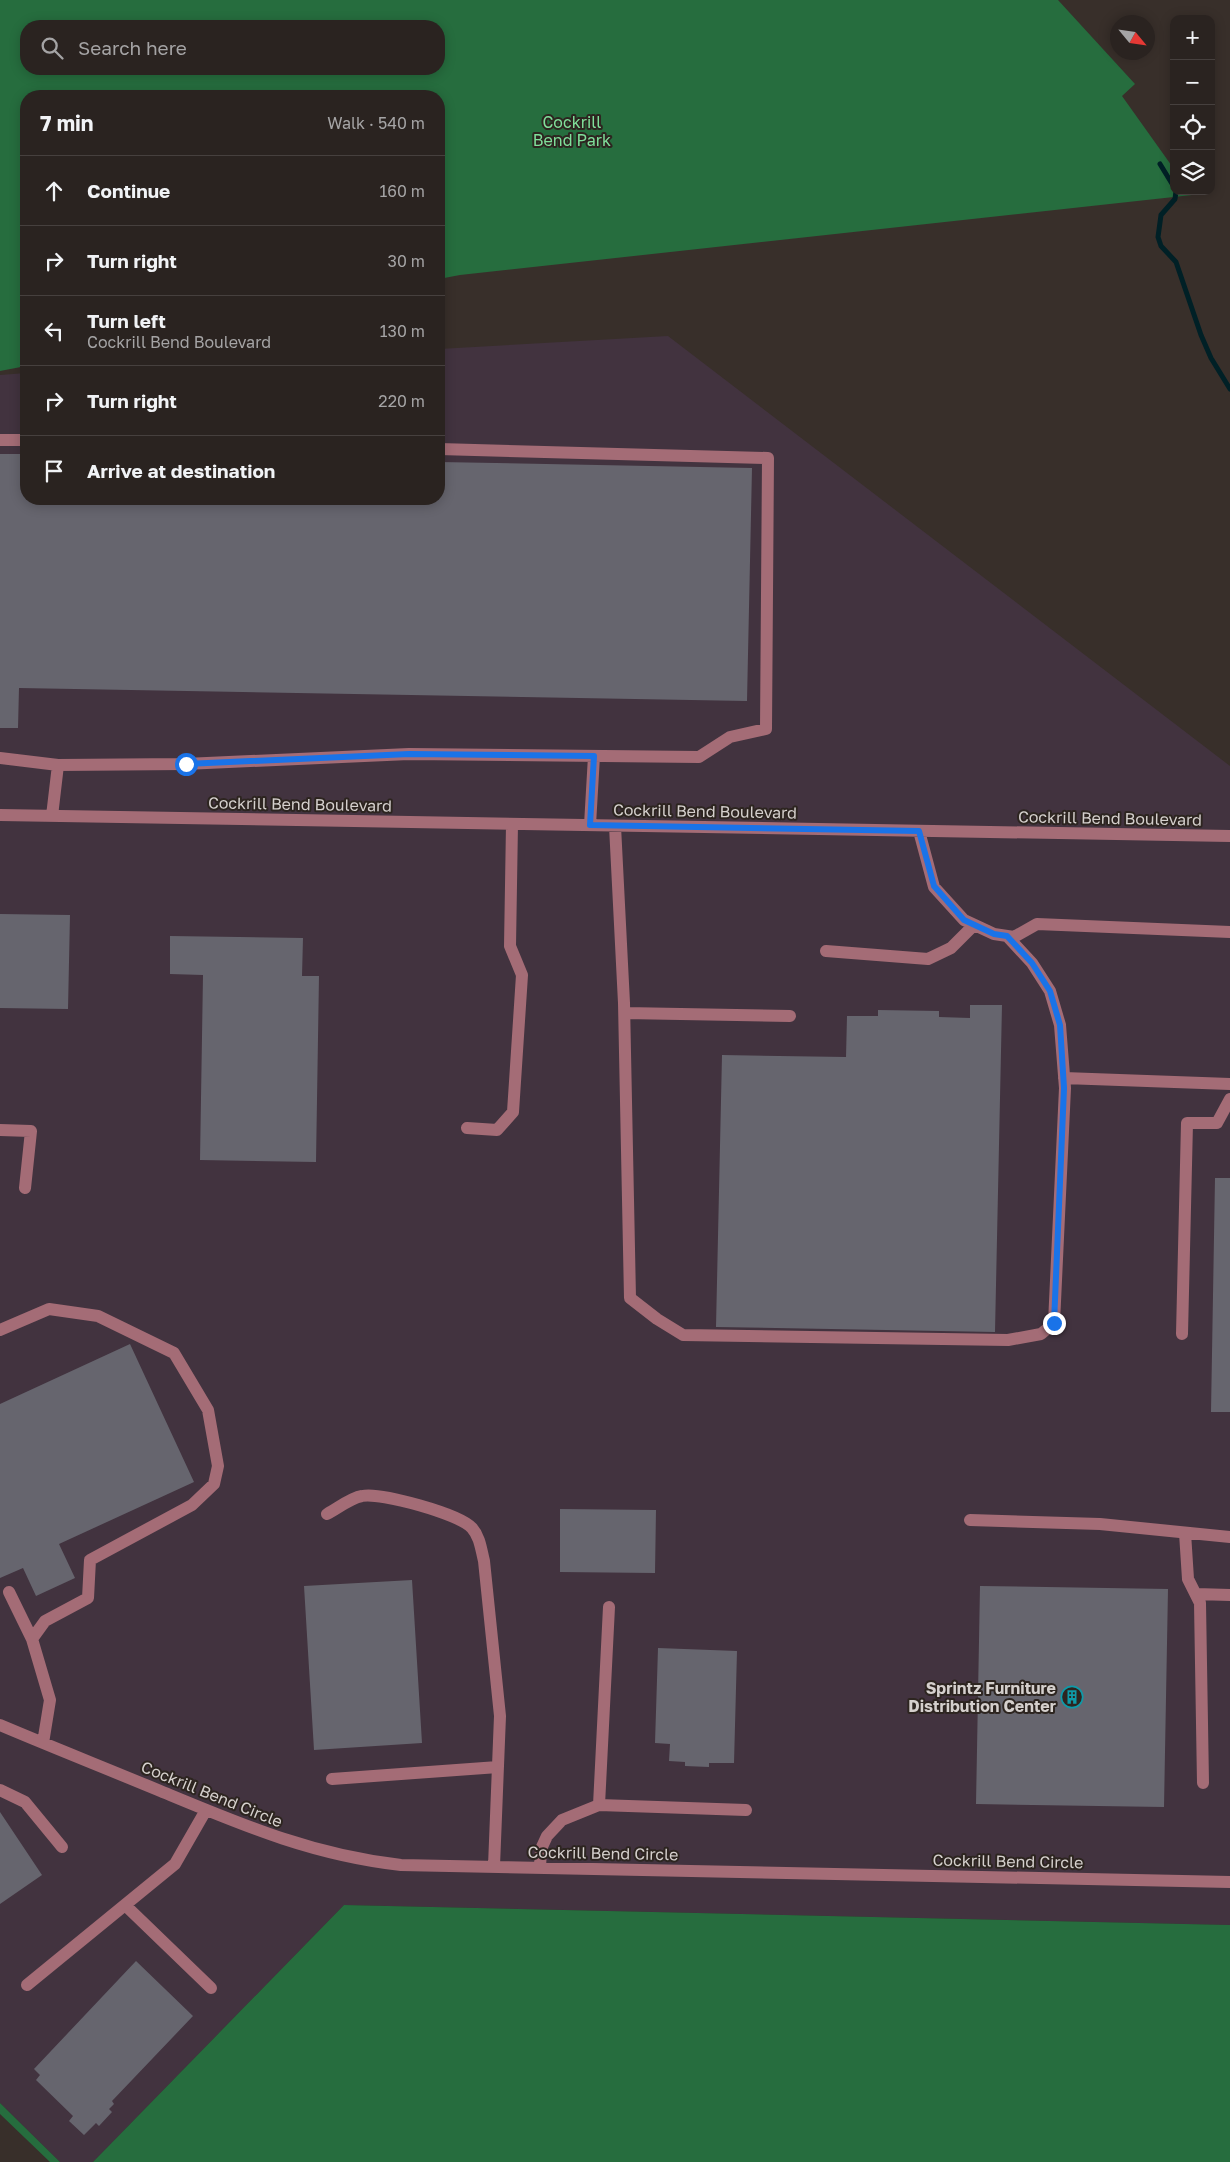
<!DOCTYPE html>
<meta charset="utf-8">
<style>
body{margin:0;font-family:"Golos Text",sans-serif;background:#362f2d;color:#f1f3f6}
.controls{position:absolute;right:15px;top:15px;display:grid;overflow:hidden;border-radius:10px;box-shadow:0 2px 12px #0003}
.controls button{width:45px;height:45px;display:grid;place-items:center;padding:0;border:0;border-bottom:1px solid #46403e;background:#2a2320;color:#f1f3f6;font:25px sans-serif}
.compass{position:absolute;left:1110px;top:15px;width:45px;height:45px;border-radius:50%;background:#2a2320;box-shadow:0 2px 12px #0003;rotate:119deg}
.stop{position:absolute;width:15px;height:15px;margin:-11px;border:4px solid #1a73e8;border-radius:50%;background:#fff}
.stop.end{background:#1a73e8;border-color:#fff;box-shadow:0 1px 5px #0008}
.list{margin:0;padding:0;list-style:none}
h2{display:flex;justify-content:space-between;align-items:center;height:65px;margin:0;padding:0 20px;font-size:21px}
h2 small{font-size:16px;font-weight:400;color:#a5a4a5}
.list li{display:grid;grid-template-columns:32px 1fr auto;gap:15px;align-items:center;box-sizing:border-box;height:70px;padding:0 20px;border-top:1px solid #46403e}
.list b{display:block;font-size:19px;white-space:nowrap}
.list p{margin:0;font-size:16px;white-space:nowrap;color:#a5a4a5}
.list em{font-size:16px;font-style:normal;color:#a5a4a5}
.icon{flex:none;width:28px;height:28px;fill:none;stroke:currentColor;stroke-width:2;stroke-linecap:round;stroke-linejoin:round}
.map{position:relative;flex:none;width:1230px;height:2162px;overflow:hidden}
.search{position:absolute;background:#2a2320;box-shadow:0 2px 12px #0003;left:20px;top:20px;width:425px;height:55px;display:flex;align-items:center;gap:12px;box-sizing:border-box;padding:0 18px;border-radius:20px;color:#a5a4a5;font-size:19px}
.panel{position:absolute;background:#2a2320;box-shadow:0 2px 12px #0003;left:20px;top:90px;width:425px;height:415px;border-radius:20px}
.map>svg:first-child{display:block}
.industrial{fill:#42333f}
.forest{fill:#266d3e;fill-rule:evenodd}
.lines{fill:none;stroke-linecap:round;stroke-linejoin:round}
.stream{stroke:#002026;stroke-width:5}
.building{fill:#66656e}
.minor{stroke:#a46c76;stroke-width:12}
.route{stroke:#1a73e8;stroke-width:6}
.labels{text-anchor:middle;stroke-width:4;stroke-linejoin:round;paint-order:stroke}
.park-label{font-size:16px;fill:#80e09b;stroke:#2d2520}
.street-label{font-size:16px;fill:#d5d0cd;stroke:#2d2520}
.poi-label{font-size:16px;font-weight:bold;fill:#d5d0cd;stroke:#2d2520;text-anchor:end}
</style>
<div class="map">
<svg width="1230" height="2162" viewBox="0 0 1230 2162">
<rect width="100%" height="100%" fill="#382f2a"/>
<!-- industrial -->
<path class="industrial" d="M668,336l562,430v1159l-886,-20 -251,257h-33l-60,-59v-1728l26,-2v126h413v-150z"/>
<!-- forest -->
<path class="forest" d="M0,0h1058l77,84 -13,12 52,73v22h15l3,4 -732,80 -21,4v-183h-413v270l-26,5zM26,26h413v43h-413z
M344,1905l886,20v237h-1137z
M0,2103l60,59h-10l-50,-48z"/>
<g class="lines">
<!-- stream -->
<path class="stream" d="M1160,164l14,23
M1176,191l-1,8 -14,16 -3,22 3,9 15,16 25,73 10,23 19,31"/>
</g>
<!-- building -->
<path class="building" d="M0,454h26v45h413v-37l313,6 -5,233 -728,-13 -1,40h-18z
M0,914l70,1 -2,94 -68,-1z
M170,936l133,2 -1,38h17l-3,186 -116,-2 3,-185 -33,-1z
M970,1005h32l-7,327 -279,-5 6,-272 124,2 1,-41h31v-6l61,1v6l31,1z
M1215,1178h15v234h-19z
M130,1344l64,138 -135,62 16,34 -39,18 -13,-28 -23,10v-174z
M560,1509l96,1 -1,63 -95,-1z
M412,1580l10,163 -108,7 -10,-164z
M980,1586l188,3 -4,218 -188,-3z
M658,1648l79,3 -3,112h-25v4l-24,-1v-4l-16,-1 1,-17 -15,-1z
M0,1812l42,63 -42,29z
M136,1961l57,55 -81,85 2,3 -5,5 3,3 -13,14 -3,-3 -12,12 -15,-14 4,-5 -37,-36 4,-5 -6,-6z"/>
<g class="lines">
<!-- minor -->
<path class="minor" d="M0,440h26
M0,758l58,7 127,-1 224,-10 290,3 31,-20 36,-8 2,-271 -329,-9
M0,815l1230,21
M52,816l6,-51
M590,825l4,-69
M615,826l9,177 6,295 27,21 26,16 325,5 33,-6 13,-11 11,-235 -5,-63 -10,-34 -18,-28 -25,-27
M919,831l15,56 30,33 30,14 20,3 23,-13 193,8
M826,951l102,8 23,-11 23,-23
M625,1013l165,3
M1064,1078l166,6
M467,1128l30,2 16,-18 9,-137 -12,-29 2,-122
M0,1130l31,1 -6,57
M0,1330l49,-21 49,7 76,37 34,57 10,56 -4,18 -22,21 -102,55 -2,38 -43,23 -13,18 18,61 -7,43
M1182,1334l5,-211h30l13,-24
M327,1514c10,-5 23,-16 35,-18 18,-4 98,18 110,32 8,9 9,21 12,33l16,155 -6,150
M970,1520l130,4 130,13
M1185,1533l3,46 12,24 3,180
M9,1592l23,47
M1196,1594l34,1
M0,1725c52,22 105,43 158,65 82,34 153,65 243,75l829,17
M332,1779l166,-12
M0,1790l25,12 37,45
M599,1805l10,-198
M540,1868l1,-19 6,-13 15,-16 37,-15 147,5
M125,1905l86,83
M27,1985l148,-121 31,-54"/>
</g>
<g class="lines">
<!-- route -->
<path class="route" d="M186,764l223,-10 185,2 -4,69 329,6 15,55 30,34 30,14 13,2 25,27 18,28 10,34 4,63 -10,235"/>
</g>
<!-- icons -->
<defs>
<g id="building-ring" transform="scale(1.125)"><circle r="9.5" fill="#2d2520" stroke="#0f9aa8" stroke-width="1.5"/><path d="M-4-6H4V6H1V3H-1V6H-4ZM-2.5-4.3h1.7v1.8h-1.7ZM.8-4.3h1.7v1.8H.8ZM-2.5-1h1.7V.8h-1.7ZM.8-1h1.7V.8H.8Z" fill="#0f9aa8"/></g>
</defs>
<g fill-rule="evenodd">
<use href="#building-ring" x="1072" y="1697"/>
</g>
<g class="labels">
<!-- park labels -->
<g class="park-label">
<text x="572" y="128">Cockrill<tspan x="572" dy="18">Bend Park</tspan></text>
</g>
<!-- street labels -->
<g class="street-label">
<text transform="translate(300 804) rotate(1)" y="6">Cockrill Bend Boulevard</text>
<text transform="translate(705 811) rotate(1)" y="6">Cockrill Bend Boulevard</text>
<text transform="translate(1110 818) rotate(1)" y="6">Cockrill Bend Boulevard</text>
<text transform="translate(212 1794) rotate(22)" y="6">Cockrill Bend Circle</text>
<text transform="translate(603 1853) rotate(1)" y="6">Cockrill Bend Circle</text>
<text transform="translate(1008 1861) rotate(1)" y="6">Cockrill Bend Circle</text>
</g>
<!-- poi labels -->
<g class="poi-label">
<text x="1056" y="1694">Sprintz Furniture<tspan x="1056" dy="18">Distribution Center</tspan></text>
</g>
</g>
</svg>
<div class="controls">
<button>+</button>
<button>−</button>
<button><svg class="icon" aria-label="locate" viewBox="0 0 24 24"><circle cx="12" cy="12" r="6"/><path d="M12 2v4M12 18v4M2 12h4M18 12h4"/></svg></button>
<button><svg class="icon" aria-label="layers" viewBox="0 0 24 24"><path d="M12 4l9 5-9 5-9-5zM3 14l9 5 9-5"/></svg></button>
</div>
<svg class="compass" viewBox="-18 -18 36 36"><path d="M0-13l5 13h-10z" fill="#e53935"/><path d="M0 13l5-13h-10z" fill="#a5a4a5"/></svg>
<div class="stop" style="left:186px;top:764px"></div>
<div class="stop end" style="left:1054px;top:1323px"></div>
<div class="search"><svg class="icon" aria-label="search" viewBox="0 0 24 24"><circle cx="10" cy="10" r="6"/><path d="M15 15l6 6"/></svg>Search here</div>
<section class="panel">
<h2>7 min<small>Walk · 540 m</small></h2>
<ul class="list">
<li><svg class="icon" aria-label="ahead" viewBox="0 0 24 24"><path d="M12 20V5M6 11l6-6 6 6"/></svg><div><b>Continue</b></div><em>160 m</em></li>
<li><svg class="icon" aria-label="right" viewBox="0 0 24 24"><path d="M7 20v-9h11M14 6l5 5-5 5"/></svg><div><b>Turn right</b></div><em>30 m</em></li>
<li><svg class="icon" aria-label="left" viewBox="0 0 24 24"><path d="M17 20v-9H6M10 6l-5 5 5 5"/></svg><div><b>Turn left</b><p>Cockrill Bend Boulevard</p></div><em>130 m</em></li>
<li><svg class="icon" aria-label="right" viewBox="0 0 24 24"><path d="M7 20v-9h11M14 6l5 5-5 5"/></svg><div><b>Turn right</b></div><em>220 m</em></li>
<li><svg class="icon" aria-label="arrive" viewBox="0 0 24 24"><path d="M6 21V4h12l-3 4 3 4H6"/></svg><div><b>Arrive at destination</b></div></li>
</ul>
</section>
</div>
